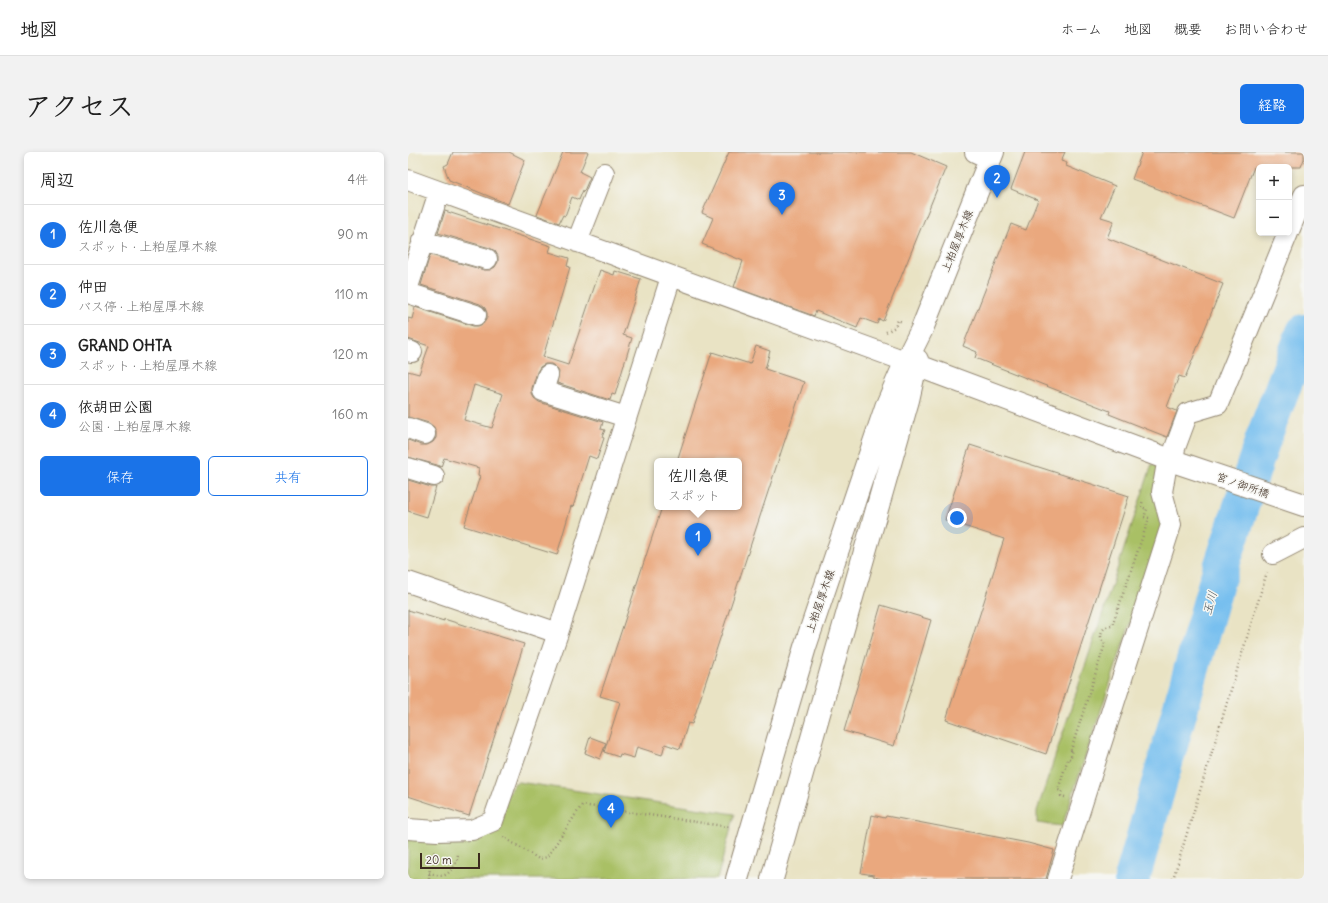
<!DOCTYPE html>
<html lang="ja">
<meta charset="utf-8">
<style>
body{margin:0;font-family:Delius,"Klee One",sans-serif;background:#f2f2f2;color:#222}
.controls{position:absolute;right:12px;top:12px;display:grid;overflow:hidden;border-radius:6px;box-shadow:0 2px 6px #0003}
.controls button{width:36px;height:36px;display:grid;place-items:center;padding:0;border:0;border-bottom:1px solid #e0e0e0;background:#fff;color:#222;font:20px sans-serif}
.scale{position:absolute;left:12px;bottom:10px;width:60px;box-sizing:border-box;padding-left:4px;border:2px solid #3b2a1e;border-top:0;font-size:11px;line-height:14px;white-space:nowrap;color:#3b2a1e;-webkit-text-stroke:3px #f6f6f2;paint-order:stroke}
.you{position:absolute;left:549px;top:366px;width:14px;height:14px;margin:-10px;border:3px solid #fff;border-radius:50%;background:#1a73e8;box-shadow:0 0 0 6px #1a73e833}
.badge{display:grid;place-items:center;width:26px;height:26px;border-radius:50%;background:#1a73e8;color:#fff;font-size:13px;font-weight:700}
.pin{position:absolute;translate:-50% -33px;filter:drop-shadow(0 1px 2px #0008)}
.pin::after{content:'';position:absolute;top:21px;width:14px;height:12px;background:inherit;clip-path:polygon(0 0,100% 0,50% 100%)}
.popup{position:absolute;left:246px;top:306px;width:88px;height:52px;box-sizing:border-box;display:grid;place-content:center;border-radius:6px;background:#fff;filter:drop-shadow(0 1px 3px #0005);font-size:13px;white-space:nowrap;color:#767676}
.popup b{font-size:15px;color:#222}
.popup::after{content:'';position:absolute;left:50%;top:100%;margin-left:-8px;border:8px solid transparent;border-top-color:#fff}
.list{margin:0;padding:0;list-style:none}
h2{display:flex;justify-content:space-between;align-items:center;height:52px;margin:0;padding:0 16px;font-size:17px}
h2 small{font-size:13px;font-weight:400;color:#767676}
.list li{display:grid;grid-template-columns:26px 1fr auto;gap:12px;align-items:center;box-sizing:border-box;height:60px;padding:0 16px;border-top:1px solid #e0e0e0}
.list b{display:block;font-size:15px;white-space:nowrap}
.list p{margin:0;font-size:13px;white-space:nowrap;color:#767676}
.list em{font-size:13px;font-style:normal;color:#767676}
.actions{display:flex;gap:8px;padding:12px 16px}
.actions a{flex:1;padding:9px 0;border:1px solid #1a73e8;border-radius:6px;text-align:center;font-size:14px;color:#1a73e8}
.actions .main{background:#1a73e8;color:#fff}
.map{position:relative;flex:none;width:896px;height:727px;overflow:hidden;border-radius:6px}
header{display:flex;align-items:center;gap:24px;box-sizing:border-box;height:56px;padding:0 20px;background:#fff;border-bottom:1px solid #e0e0e0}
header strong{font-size:19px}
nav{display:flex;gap:22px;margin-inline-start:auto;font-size:14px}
.intro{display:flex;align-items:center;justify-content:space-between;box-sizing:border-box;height:96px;padding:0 24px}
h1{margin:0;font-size:28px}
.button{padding:10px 18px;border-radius:6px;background:#1a73e8;color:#fff;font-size:14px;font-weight:700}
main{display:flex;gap:24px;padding:0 24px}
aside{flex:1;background:#fff;border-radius:6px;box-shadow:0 2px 6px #0003}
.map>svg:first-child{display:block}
.green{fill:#a9c065;stroke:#727542}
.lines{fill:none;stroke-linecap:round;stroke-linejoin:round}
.river{stroke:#77bfef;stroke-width:36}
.building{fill:#eaa87e;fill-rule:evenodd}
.street-casing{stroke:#928671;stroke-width:22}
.secondary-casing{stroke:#928671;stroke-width:24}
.path{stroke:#928671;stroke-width:2.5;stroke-dasharray:1 3;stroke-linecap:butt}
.street{stroke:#fff;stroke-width:20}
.secondary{stroke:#fff;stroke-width:22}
.labels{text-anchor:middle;stroke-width:3;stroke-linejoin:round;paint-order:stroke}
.street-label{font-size:11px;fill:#3b2a1e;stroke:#f6f6f2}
.water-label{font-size:12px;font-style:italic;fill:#4d575d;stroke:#f6f6f2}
</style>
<header>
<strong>地図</strong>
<nav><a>ホーム</a><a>地図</a><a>概要</a><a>お問い合わせ</a></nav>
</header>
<div class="intro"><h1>アクセス</h1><a class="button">経路</a></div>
<main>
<aside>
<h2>周辺<small>4件</small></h2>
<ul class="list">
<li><span class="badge">1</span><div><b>佐川急便</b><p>スポット · 上粕屋厚木線</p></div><em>90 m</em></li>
<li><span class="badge">2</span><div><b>仲田</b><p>バス停 · 上粕屋厚木線</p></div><em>110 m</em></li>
<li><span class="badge">3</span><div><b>GRAND OHTA</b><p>スポット · 上粕屋厚木線</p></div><em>120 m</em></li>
<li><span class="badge">4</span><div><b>依胡田公園</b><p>公園 · 上粕屋厚木線</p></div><em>160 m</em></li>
</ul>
<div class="actions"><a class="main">保存</a><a>共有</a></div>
</aside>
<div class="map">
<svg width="896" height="727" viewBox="0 0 896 727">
<rect width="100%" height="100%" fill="#f6f6f2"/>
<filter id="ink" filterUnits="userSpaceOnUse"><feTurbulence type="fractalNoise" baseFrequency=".025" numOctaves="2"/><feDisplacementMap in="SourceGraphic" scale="8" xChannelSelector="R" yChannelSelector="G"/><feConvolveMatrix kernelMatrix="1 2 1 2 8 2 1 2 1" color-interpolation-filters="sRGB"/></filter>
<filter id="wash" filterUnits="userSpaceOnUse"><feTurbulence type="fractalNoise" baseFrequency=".012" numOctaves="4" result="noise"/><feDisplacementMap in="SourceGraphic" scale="16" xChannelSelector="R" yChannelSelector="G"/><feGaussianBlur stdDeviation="0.9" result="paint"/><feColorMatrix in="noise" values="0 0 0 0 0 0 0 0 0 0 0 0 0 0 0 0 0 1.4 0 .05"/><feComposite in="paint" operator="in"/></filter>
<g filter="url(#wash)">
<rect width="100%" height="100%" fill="#e9e3c4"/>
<!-- green -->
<path class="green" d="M744,312l11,5 3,48 -104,309 -25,-3v-12z
M110,630l217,32 -18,65h-309v-42h69l38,-54z"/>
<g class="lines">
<!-- river -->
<path class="river" d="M724,727l84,-296 47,-144 41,-107"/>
</g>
<g id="blocks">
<!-- building -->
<path class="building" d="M45,0h56l16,8 -17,44 -59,-24 -5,-14 4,-2z
M155,0h25l-8,20 10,5 -6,14 -1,-1 -4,10 -7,-3 -7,19 -2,-1 -4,8 -22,-8z
M321,0h182l35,15 -63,154 -4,-2 -2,5 -16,-6 -4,10 -41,-17 -2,5 -80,-29 9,-26 -41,-17 11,-26 -11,-5z
M617,0h40l-4,9 6,2 -1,3 49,20 -14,31 13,4 -7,17 116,46 -38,94 -6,-2 -12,31 10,4 -10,26 -58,-23 1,-3 -135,-53 2,-6 -14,-6 48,-122 15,6 12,-30 -27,-11z
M734,0h162v7l-3,8h-47l-20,51 -102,-39z
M37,59l106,35 -2,6 20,6 -2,8 3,1 -27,90 25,8 32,-95 14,5 1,-4 26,8 -18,56 9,3 -17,57 -3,-1 -2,6 -53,-17 2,-11 -3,-5 -5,-3h-6l-5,3 -3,5 -5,16v6l2,4 5,4 64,20 -2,7 4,1 -3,7 2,1 -7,21 -8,-3 -16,51 -2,-1 -14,49 -93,-29 16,-50 -2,-1 1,-7 -35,-10 -3,9 -4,-2 -29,-8v-17l13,5h6l6,-3 3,-4v-6l-2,-5 -5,-4 -21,-6v-46l11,3 10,-28 -21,-7v-21l4,1 3,-12 58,19h5l5,-2 4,-6v-5l-2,-5 -5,-4 -59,-19 9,-30 54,15h6l5,-3 3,-5v-6l-3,-5 -5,-3 -52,-15zM66,233l29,9 -11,34 -28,-8z
M348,194l14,5 -5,18 39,13 -112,342 -4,-1 -8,26 -15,-5 -3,11 -25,-8 -3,11 -14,-4 -1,3 -15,-5 16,-50 -20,-6 62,-189h77v-46h-62l35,-109 38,12z
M562,293l159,51 -83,258 -100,-34 58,-181 -59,-19z
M0,328l23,7h5l-9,30 -19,-6z
M473,453l50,15 -37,126 -50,-15z
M0,458l36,11v-2l80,25 -55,172 -61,-20z
M182,585l16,6 -6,16 -15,-6z
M464,663l13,3 1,-2 142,27 26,7 -8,29h-163l-9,-2v-2l-13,-2z"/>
</g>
</g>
<g filter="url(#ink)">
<use href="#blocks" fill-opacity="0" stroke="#928671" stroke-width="1"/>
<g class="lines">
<!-- street casing -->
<g class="street-casing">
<path id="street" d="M567,0l15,7
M0,28l508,185
M881,79l15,-36
M14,89l65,18
M169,90l27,-69
M0,135l31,-95
M0,141l68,22
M0,199l4,1
M140,223l-5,16 83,26
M0,276l17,6
M0,316l26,8
M865,402l31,-16
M0,430l150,51
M0,677l29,2 35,-1 21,-9 65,-188 113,-356
M650,727l113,-354 -9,-33 4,-23 7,-8 2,-13 13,-35 30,-9 70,-171"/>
</g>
<!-- secondary casing -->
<g class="secondary-casing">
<path id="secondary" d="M508,213l257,96 131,44
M329,727l68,-232 81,-240 20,-46 16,-32 71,-177
M364,727l136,-479 9,-40"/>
</g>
<!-- path -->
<path class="path" d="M478,180l9,-5 3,-7 4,2
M657,645l-4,-1 1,-5 -4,-1 10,-32 2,1 3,-9h-2l34,-106c-6,-5 -5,-13 1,-17l6,-1 37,-108 -5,-1 3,-8 -6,-2 2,-7
M95,685l36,22 8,-2 35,-52 148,22
M21,721c5,1 11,4 16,2 8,-4 13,-14 13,-22
M21,727l2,-25 4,-2
M765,727l94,-307"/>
<!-- street -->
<use href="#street" class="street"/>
<!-- secondary -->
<use href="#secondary" class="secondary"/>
</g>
</g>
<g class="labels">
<!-- street labels -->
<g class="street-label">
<text transform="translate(549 89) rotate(-68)" y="4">上粕屋厚木線</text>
<text transform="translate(835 333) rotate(19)" y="4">宮ノ御所橋</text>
<text transform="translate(412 449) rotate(-71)" y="4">上粕屋厚木線</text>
</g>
<!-- water labels -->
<g class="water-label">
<text transform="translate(802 451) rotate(-74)" y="4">玉川</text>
</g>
</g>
</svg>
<div class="controls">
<button>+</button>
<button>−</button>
</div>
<div class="scale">20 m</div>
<div class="you"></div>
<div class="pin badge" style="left:290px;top:404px">1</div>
<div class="popup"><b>佐川急便</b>スポット</div>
<div class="pin badge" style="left:589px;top:46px">2</div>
<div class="pin badge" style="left:374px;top:63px">3</div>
<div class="pin badge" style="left:203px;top:676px">4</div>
</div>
</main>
